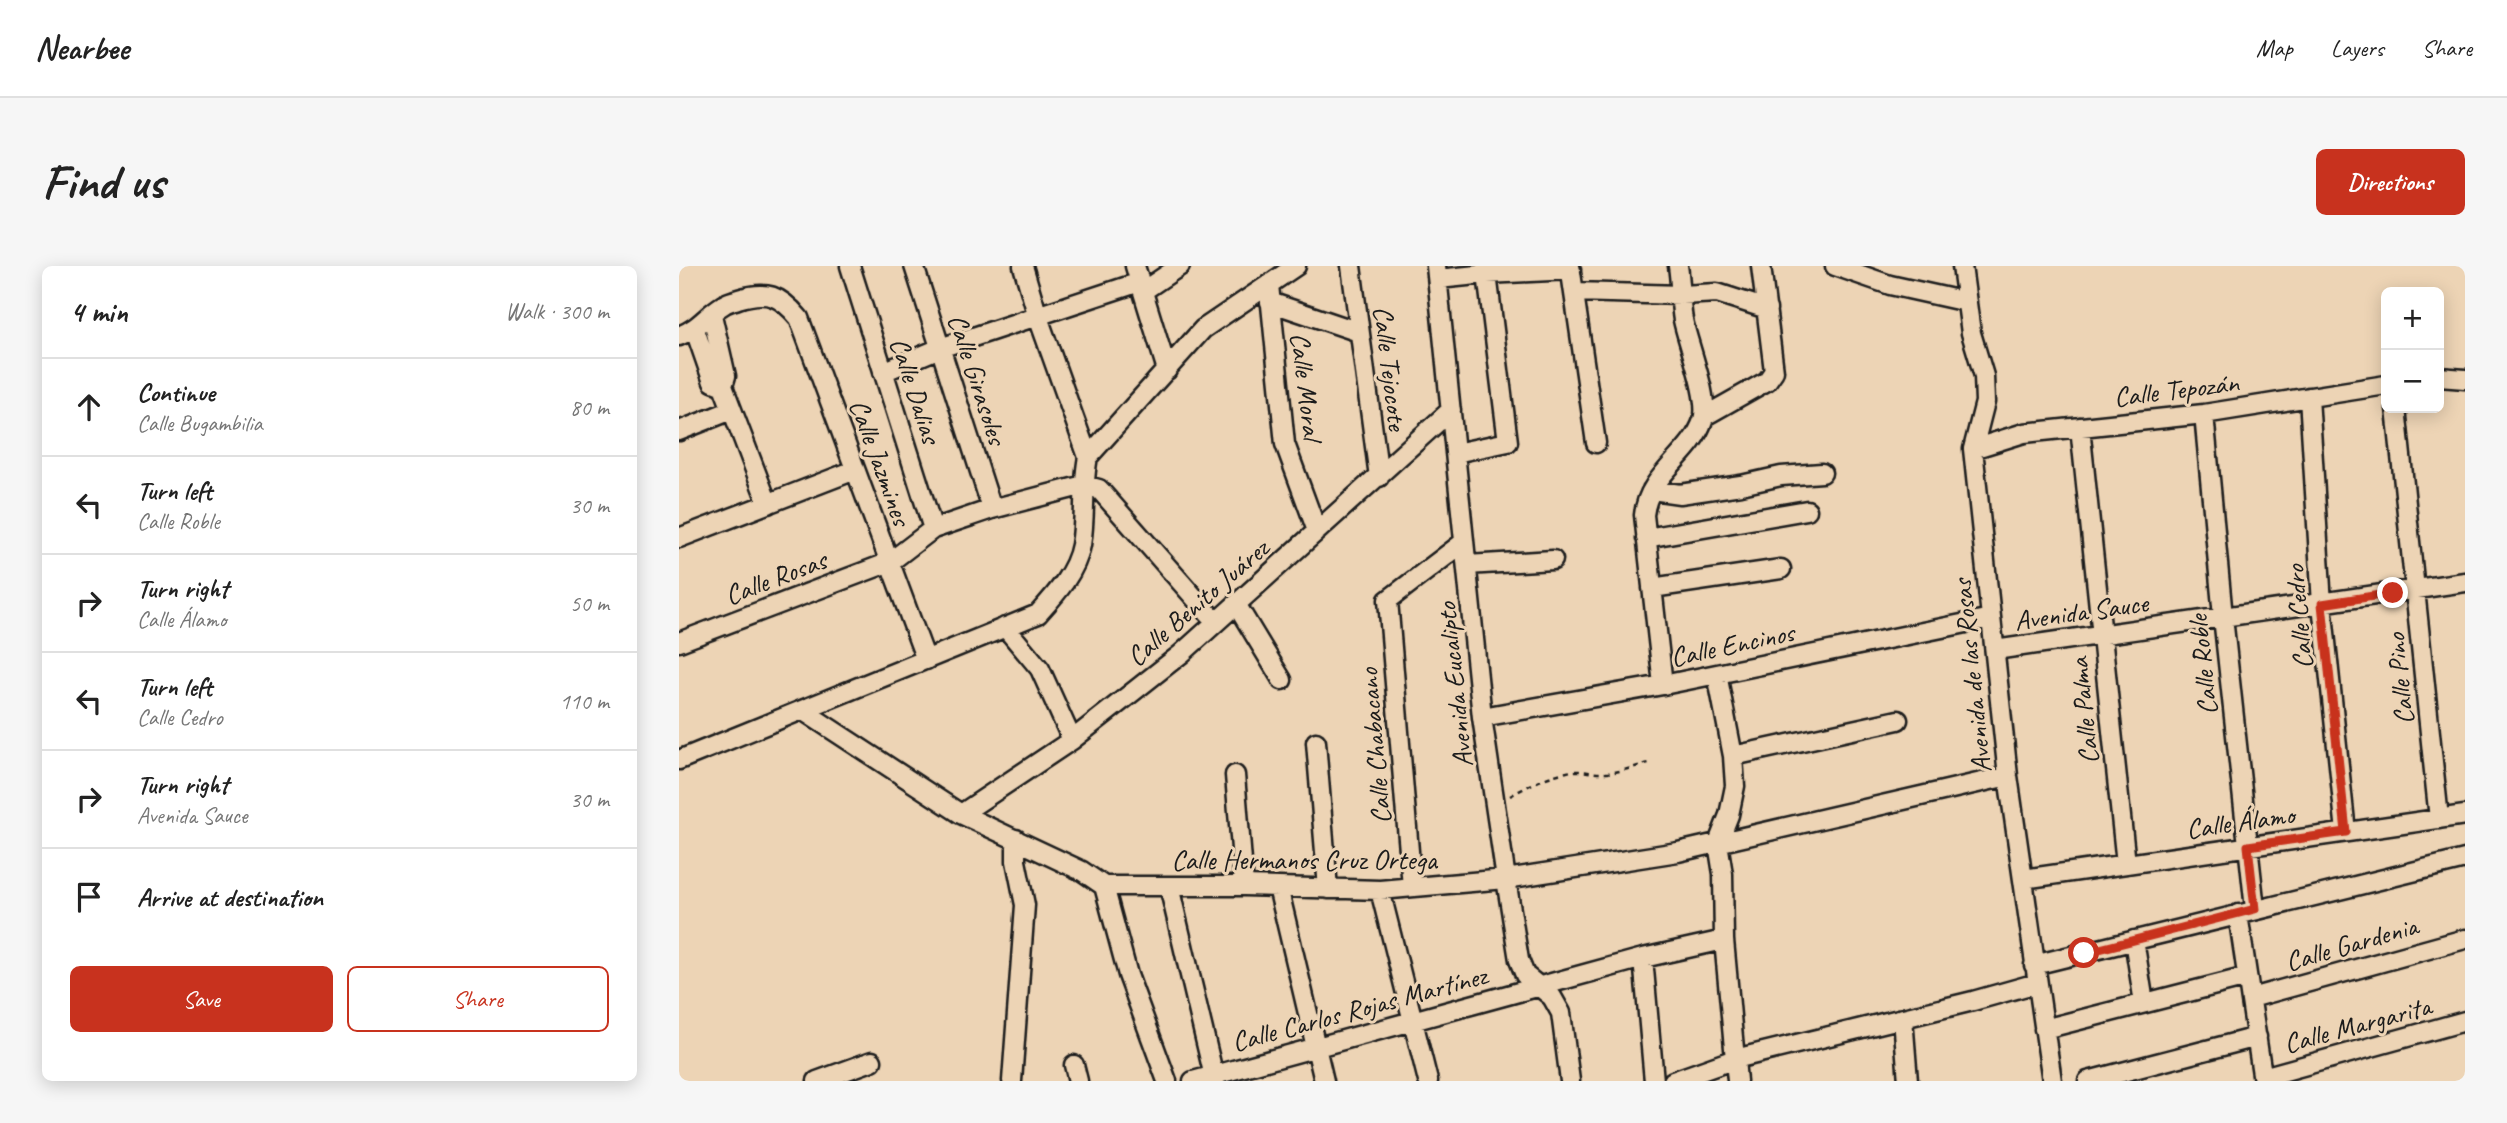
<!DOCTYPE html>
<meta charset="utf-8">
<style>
body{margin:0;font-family:Caveat,sans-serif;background:#f6f6f6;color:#222}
.controls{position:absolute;right:21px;top:21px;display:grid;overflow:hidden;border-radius:10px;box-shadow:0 4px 18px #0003}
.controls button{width:63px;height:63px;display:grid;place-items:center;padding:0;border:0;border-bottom:2px solid #e0e0e0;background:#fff;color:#222;font:35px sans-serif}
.stop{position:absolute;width:21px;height:21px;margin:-16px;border:5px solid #c8321e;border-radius:50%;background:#fff}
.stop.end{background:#c8321e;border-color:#fff;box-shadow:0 2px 7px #0008}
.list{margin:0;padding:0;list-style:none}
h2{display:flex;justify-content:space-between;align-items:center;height:91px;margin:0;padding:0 28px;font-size:30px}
h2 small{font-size:23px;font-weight:400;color:#767676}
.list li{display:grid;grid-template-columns:46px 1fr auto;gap:21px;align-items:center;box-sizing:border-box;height:98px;padding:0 28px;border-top:2px solid #e0e0e0}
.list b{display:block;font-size:26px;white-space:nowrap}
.list p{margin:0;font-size:23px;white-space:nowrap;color:#767676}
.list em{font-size:23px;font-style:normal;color:#767676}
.actions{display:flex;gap:14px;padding:21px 28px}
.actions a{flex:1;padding:16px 0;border:2px solid #c8321e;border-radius:10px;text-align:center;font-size:24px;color:#c8321e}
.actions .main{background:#c8321e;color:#fff}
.icon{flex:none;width:38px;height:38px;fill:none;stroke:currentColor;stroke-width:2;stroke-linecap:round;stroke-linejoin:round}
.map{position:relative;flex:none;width:1786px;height:815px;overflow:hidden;border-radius:10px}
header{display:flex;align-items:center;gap:42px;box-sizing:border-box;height:98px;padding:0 35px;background:#fff;border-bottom:2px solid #e0e0e0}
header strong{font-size:33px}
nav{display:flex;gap:38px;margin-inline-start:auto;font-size:24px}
.intro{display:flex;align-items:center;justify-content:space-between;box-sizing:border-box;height:168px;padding:0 42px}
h1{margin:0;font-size:49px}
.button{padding:18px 32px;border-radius:10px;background:#c8321e;color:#fff;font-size:24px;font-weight:700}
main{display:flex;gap:42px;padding:0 42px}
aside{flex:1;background:#fff;border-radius:10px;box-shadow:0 4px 18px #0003}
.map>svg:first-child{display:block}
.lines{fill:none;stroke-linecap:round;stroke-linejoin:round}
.minor-casing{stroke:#1c1c1c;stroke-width:23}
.path{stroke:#1c1c1c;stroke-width:2.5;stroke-dasharray:5 5;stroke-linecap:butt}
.minor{stroke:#edd4b5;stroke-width:18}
.route{stroke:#c8321e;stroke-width:9}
.labels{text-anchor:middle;stroke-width:6;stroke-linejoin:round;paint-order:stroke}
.street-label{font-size:28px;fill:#1c1c1c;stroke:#edd4b5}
</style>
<header>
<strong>Nearbee</strong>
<nav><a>Map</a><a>Layers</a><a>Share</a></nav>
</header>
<div class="intro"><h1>Find us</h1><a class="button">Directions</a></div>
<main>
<aside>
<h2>4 min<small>Walk · 300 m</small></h2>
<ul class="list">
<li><svg class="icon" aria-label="ahead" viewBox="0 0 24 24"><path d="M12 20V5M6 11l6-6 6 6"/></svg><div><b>Continue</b><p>Calle Bugambilia</p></div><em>80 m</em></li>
<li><svg class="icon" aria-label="left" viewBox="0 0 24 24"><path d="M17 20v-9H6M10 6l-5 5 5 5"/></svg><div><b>Turn left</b><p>Calle Roble</p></div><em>30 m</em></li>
<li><svg class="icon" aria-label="right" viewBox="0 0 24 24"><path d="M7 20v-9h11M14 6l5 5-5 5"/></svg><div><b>Turn right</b><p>Calle Álamo</p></div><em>50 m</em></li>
<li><svg class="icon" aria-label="left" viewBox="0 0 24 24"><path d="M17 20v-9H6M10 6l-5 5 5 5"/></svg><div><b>Turn left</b><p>Calle Cedro</p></div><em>110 m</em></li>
<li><svg class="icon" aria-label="right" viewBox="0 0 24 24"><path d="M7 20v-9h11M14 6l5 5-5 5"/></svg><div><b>Turn right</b><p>Avenida Sauce</p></div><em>30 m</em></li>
<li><svg class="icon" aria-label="arrive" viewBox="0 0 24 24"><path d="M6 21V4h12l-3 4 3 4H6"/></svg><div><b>Arrive at destination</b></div></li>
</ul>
<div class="actions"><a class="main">Save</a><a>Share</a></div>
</aside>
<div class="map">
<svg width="1786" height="815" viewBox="0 0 1786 815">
<rect width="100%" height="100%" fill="#edd4b5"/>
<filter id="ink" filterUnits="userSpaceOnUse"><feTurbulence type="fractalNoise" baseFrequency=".0143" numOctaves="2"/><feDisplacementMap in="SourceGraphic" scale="14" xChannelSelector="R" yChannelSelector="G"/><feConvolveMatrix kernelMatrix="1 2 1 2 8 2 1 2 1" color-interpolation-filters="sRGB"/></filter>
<g filter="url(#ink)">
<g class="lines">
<!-- minor casing -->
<g class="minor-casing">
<path id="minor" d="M171,0l83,263
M235,0l78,243
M344,0l15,51 50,140
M456,0l32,104
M672,0l28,211
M757,0l46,451 24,162 13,81 6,15 27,22 9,16 9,68
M891,0l26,177
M1156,0l55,19 77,17
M1283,0l9,67 13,43 1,26 -12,47 35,327 44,305
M759,13l49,-5 84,-4
M590,19l16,159 32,87
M464,25l37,-25
M895,26l108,3 35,-2 50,16
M591,36l89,30
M33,49l14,61 -3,10 45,118
M16,64l18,52 10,4
M0,70c22,-9 26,-20 44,-31 4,-3 10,-4 15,-6 29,-9 42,-4 61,19l127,342
M204,106l57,-24 200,-66
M1760,111l26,2
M1630,131l13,207 24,228
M1717,142l43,411
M1525,148l19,203 32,292
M1026,150l62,-35 7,-10 -13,-105
M1401,161l46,437
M0,165l53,-21
M1294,183l51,-16 180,-19 182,-29
M776,187l53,-11 -22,-176
M973,224l28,4 61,-9 40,-9 41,-3
M0,272l176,-68
M967,272l161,-28
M788,299l86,-5
M973,322l129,-19
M557,338l46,76
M326,361l35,42 32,71
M0,376l211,-80 43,-33 59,-20 92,-24 15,4 116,132
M1316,384l470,-68
M1038,408l16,82 2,30 -6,29 -11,28 5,31 1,66 13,141
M984,419l-19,-170c4,-41 47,-59 59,-95 7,-20 -15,-76 -20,-100 -3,-17 -2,-36 -5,-54
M123,444l159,104 121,57 22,15h140l136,4 126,-11 172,-27 330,-76
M803,451l181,-32 328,-67
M637,476l12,147
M1054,490l165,-36
M0,494l359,-146c18,-20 38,-42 43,-69 5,-29 1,-59 7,-88l115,-128 93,-63
M556,509l9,111
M282,548l111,-74 109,-86 270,-244
M1344,613l442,-64
M425,620l24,89 39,106
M490,620l46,195
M599,621l46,194
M733,621l-24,-287 76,-58
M701,624l48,191
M1559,648l25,167
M1455,674l10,63
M964,692l11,123
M1355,699l431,-106
M1572,732l214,-59
M1224,752l5,63
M1365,763l203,-52
M395,799l4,16
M1584,811l202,-56
M138,815l55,-20
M333,815l13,-176 -9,-44v-22
M514,815l450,-123 81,-18
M994,815l62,-22 238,-58 64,-18
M1409,815l169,-44"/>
</g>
<!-- path -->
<path class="path" d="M831,530c18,-10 36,-20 57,-24 12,-3 21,1 33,1 16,1 33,-6 49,-10"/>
<!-- minor -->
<use href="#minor" class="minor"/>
</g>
</g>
<g class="lines" filter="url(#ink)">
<!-- route -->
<path class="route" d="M1405,687l171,-44 -7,-63 98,-14 -24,-228 71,-11"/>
</g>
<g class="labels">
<!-- street labels -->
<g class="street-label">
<text transform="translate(712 102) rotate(83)" y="10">Calle Tejocote</text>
<text transform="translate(299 113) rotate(72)" y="10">Calle Girasoles</text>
<text transform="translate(628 120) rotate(83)" y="10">Calle Moral</text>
<text transform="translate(1497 123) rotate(-7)" y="10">Calle Tepozán</text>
<text transform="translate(237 124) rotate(72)" y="10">Calle Dalias</text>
<text transform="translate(202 196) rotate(70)" y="10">Calle Jazmines</text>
<text transform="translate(96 311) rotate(-21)" y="10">Calle Rosas</text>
<text transform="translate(518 336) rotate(-41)" y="10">Calle Benito Juárez</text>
<text transform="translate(1402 345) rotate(-8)" y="10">Avenida Sauce</text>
<text transform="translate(1619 351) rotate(-95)" y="10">Calle Cedro</text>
<text transform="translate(1053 378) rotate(-12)" y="10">Calle Encinos</text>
<text transform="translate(1523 399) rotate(-96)" y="10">Calle Roble</text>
<text transform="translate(1292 410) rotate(-96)" y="10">Avenida de las Rosas</text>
<text transform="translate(1720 413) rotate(-96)" y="10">Calle Pino</text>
<text transform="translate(775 419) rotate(-96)" y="10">Avenida Eucalipto</text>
<text transform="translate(1404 445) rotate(-96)" y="10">Calle Palma</text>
<text transform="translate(695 480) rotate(-95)" y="10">Calle Chabacano</text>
<text transform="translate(1561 555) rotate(-8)" y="10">Calle Álamo</text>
<text x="625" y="603">Calle Hermanos Cruz Ortega</text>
<text transform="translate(1672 677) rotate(-16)" y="10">Calle Gardenia</text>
<text transform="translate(680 742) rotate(-15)" y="10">Calle Carlos Rojas Martínez</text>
<text transform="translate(1678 758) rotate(-15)" y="10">Calle Margarita</text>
</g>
</g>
</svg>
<div class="controls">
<button>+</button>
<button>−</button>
</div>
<div class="stop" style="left:1405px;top:687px"></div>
<div class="stop end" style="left:1714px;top:327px"></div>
</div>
</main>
